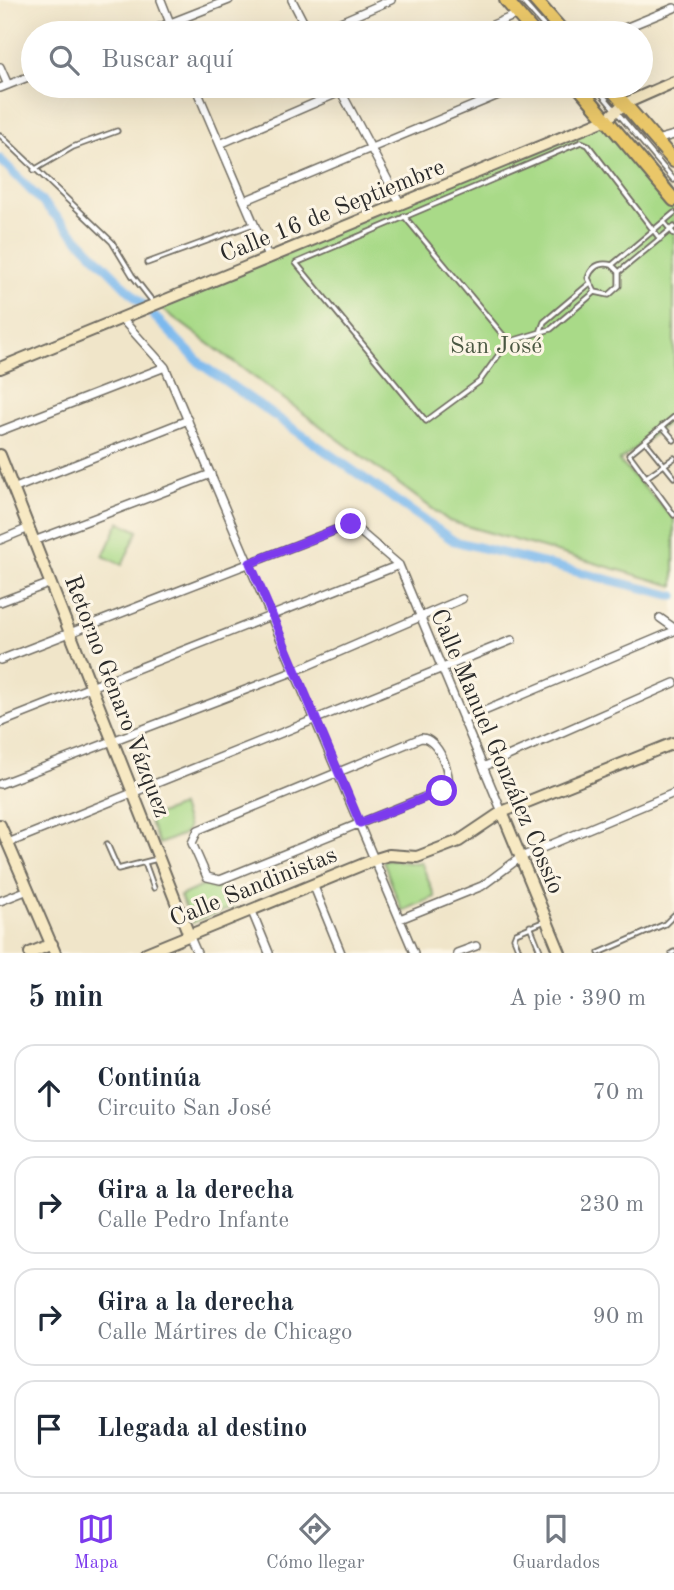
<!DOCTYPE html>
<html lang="es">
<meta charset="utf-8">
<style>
body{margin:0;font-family:"Old Standard TT",serif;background:#f6f6f7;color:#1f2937}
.stop{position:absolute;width:21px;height:21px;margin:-16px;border:5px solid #7c3aed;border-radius:50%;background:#fff}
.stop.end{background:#7c3aed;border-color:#fff;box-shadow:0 2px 7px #0008}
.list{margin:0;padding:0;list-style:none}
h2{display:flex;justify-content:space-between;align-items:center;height:91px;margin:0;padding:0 28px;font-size:30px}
h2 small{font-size:23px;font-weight:400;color:#747a83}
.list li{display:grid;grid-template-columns:46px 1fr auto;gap:21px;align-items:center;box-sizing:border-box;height:98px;margin:0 14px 14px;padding:0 14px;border:2px solid #e0e1e3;border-radius:21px}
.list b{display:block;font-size:26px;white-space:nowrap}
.list p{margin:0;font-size:23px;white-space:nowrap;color:#747a83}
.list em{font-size:23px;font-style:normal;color:#747a83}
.icon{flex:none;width:38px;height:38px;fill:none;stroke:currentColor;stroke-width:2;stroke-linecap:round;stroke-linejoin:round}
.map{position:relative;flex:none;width:674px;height:953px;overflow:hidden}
.search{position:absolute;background:#fff;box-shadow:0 7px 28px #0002;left:21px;right:21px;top:21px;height:77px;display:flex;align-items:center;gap:18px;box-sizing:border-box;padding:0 24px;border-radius:38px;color:#747a83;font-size:26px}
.sheet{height:539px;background:#fff}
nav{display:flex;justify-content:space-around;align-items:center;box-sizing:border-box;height:98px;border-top:2px solid #e0e1e3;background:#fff;font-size:19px;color:#747a83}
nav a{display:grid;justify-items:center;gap:4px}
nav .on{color:#7c3aed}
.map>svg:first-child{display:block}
.green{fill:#a9da88;stroke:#6a825a;stroke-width:2}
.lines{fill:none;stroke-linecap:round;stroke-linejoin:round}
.canal{stroke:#7bb9ee;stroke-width:9}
.lane-casing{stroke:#706c62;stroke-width:7}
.street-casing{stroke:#706c62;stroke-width:10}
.secondary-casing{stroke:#706c62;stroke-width:14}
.primary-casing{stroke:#706c62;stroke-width:16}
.lane{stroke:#fff;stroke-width:3.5}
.street{stroke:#fff;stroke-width:7}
.secondary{stroke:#f7e9c3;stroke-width:10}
.primary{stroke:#eac769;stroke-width:12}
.route{stroke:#7c3aed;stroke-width:9}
.labels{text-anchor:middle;stroke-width:6;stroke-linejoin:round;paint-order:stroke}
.street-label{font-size:24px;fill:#2b2b2b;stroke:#fcf5e5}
.park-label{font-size:24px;fill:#4a5742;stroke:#fcf5e5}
</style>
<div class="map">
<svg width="674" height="953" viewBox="0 0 674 953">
<rect width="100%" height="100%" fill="#fcf5e5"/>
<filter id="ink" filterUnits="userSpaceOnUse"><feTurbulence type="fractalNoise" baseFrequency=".0143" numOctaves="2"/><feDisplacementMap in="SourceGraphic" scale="14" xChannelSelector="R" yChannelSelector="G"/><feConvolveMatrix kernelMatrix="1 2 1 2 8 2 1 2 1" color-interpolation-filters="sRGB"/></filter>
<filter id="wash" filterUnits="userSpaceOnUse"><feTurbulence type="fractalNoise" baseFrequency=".00686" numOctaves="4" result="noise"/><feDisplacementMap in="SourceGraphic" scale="28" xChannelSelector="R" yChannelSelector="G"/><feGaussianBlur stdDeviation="1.57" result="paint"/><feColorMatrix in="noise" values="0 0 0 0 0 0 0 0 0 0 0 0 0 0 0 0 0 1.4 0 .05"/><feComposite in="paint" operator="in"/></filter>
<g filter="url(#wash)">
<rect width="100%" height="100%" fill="#f0e5c9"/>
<!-- green -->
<path class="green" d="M607,119l67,80v220l-55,42 55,57v68l-225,-65 -295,-218z
M119,522l19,9 -16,34 -19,-9z
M181,806l7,22 -4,6 -25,10 -11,-26z
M386,859l31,5 4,-2 14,35 -33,14 -19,-50z
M204,885l12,4 10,-2 8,20 -42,16 -12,-27z"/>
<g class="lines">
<!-- canal -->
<path class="canal" d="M0,159l202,206 252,176 220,55"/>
</g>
</g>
<g filter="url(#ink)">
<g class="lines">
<!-- lane casing -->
<g class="lane-casing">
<path id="lane" d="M521,0l29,33
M595,86l79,94
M136,88l5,-2
M0,135l112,107 20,33 21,27
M34,170l39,-23 44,-16
M404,216l104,125
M664,222l10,12
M147,263l106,-39
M612,265l7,7v14l-10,9 -14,-3 -7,-14c4,-12 12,-16 24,-13l62,-52
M619,272l55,-45
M595,292l-44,37 -43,13 -29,40 -53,39 -130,-158 285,-121 7,3 72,94
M541,330l3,-8 45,-38
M674,417l-45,37 45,61
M662,426l12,14
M645,441l29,36
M645,478l29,-20
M107,844l11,25 39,-10
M145,863l9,25
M530,926l11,27
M520,953l-6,-15 2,-5 29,-12
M599,953l66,-29 9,-9
M672,953l2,-1"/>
</g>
<!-- street casing -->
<g class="street-casing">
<path id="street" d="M161,0l13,33
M292,0l17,33
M145,33l84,-33
M315,33l76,-33
M474,33l44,-19
M613,33l61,-25
M0,67l8,18
M195,86l74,173
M338,86l63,119
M0,88l33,-13
M656,140l18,-5
M220,144l134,-58
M244,201l276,-115
M121,318l44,49 249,586
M0,431l165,-64
M13,489l175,-69
M0,540l29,-12
M34,541l177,-67
M0,602l51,-19
M660,618l14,10
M0,660l351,-136 48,41 103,247
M463,720l211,-89
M0,723l399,-158
M421,738c17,-1 32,38 26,50l-227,92 -13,-3 -15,-34 6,-13z
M483,767l191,-84
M0,784l295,-113 167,-72
M8,843l504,-203
M313,884l28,69
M0,901l28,-11
M251,909l18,44
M400,919l82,-33 39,-29 153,-64
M189,935l8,18
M457,953l19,-7"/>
</g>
<!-- secondary casing -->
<g class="secondary-casing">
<path id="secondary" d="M0,368l607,-249 17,-15 50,-22
M0,455l189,480
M502,812l58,141
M0,825l55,128
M30,953l22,-9
M146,953l230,-94 13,-4 28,2 42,-16 43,-29 172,-69"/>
</g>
<!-- primary casing -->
<g class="primary-casing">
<path id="primary" d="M506,0l28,33
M535,0l29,33
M578,86l96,114
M609,86l65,75"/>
</g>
<!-- lane -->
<use href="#lane" class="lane"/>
<!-- street -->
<use href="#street" class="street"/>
<!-- secondary -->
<use href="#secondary" class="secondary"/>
<!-- primary -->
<use href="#primary" class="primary"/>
</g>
</g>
<g class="lines" filter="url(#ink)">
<!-- route -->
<path class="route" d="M351,524l-101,39 110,260 82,-32"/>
</g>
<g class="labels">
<!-- street labels -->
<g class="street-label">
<text transform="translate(332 210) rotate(-22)" y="8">Calle 16 de Septiembre</text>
<text transform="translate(118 696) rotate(69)" y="8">Retorno Genaro Vázquez</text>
<text transform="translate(498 751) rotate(67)" y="8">Calle Manuel González Cossío</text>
<text transform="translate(253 886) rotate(-22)" y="8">Calle Sandinistas</text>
</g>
<!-- park labels -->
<g class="park-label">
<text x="496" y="353">San José</text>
</g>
</g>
</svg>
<div class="stop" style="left:442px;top:791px"></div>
<div class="stop end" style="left:351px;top:524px"></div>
<div class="search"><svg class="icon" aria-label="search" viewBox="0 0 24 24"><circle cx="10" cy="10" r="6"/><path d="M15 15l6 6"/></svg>Buscar aquí</div>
</div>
<section class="sheet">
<h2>5 min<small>A pie · 390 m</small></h2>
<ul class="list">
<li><svg class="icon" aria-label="ahead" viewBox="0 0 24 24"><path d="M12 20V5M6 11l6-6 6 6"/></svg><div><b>Continúa</b><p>Circuito San José</p></div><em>70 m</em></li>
<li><svg class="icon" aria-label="right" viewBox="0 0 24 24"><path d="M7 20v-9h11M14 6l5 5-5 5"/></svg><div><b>Gira a la derecha</b><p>Calle Pedro Infante</p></div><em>230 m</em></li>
<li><svg class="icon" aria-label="right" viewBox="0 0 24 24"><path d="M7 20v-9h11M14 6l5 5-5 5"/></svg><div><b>Gira a la derecha</b><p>Calle Mártires de Chicago</p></div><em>90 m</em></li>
<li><svg class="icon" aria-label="arrive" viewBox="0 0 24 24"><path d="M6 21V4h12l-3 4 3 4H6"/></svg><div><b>Llegada al destino</b></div></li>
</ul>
</section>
<nav>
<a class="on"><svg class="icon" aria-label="map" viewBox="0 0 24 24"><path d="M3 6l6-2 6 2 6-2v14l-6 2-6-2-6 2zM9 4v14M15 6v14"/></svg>Mapa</a>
<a><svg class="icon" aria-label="directions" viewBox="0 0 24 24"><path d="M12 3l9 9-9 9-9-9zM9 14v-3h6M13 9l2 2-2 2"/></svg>Cómo llegar</a>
<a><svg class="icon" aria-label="saved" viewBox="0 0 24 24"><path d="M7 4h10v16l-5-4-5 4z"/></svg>Guardados</a>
</nav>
